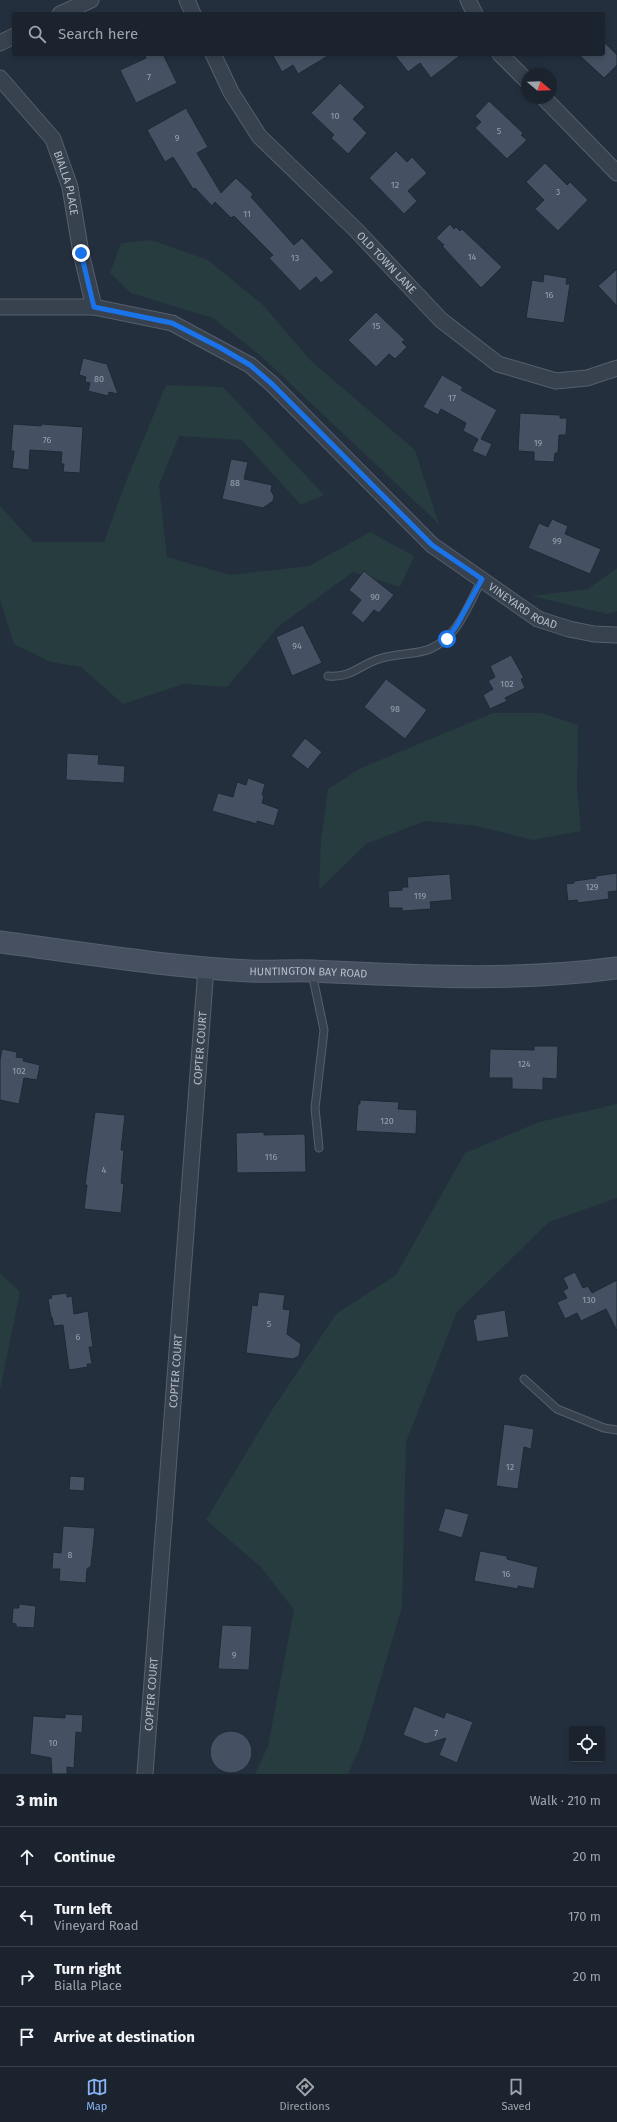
<!DOCTYPE html>
<html lang="en">
<head>
<meta charset="utf-8">
<style>
  body { margin:0; font-family:"Fira Sans",sans-serif; background:#282f3a; color:#f1f3f6 }
  .controls { position:absolute; right:12px; bottom:12px; display:grid; overflow:hidden; border-radius:4px; box-shadow:0 2px 6px #0003 }
  .controls button { width:36px; height:36px; display:grid; place-items:center; padding:0; border:0; border-bottom:1px solid #39404a; background:#1b232e; color:#f1f3f6; font:20px sans-serif }
  .compass { position:absolute; left:521px; top:68px; width:36px; height:36px; border-radius:50%; background:#1b232e; box-shadow:0 2px 6px #0003; rotate:109deg }
  .stop { position:absolute; width:12px; height:12px; margin:-9px; border:3px solid #1a73e8; border-radius:50%; background:#fff }
  .stop.end { background:#1a73e8; border-color:#fff; box-shadow:0 1px 4px #0008 }
  .list { margin:0; padding:0; list-style:none }
  h2 { display:flex; justify-content:space-between; align-items:center; height:52px; margin:0; padding:0 16px; font-size:17px }
  h2 small { font-size:13px; font-weight:400; color:#a0a4aa }
  .list li { display:grid; grid-template-columns:26px 1fr auto; gap:12px; align-items:center; box-sizing:border-box; height:60px; padding:0 16px; border-top:1px solid #39404a }
  .list b { display:block; font-size:15px; white-space:nowrap }
  .list p { margin:0; font-size:13px; white-space:nowrap; color:#a0a4aa }
  .list em { font-size:13px; font-style:normal; color:#a0a4aa }
  .icon { flex:none; width:22px; height:22px; fill:none; stroke:currentColor; stroke-width:2; stroke-linecap:round; stroke-linejoin:round }
  .map { position:relative; flex:none; width:617px; height:1774px; overflow:hidden }
  .search { position:absolute; background:#1b232e; box-shadow:0 2px 6px #0003; left:12px; right:12px; top:12px; height:44px; display:flex; align-items:center; gap:10px; box-sizing:border-box; padding:0 14px; border-radius:4px; color:#a0a4aa; font-size:15px }
  .sheet { height:292px; background:#1b232e }
  nav { display:flex; justify-content:space-around; align-items:center; box-sizing:border-box; height:56px; border-top:1px solid #39404a; background:#1b232e; font-size:11px; color:#a0a4aa }
  nav a { display:grid; justify-items:center; gap:2px }
  nav .on { color:#8ab4f8 }
  .map>svg:first-child { display:block }
  .green { fill:#263c3f }
  .building { fill:#455162; stroke:#1f2835 }
  .lines { fill:none; stroke-linecap:round; stroke-linejoin:round }
  .lane-casing { stroke:#565f6c; stroke-width:9 }
  .street-casing { stroke:#565f6c; stroke-width:17 }
  .secondary-casing { stroke:#565f6c; stroke-width:23 }
  .lane { stroke:#38414e; stroke-width:7 }
  .street { stroke:#38414e; stroke-width:15 }
  .secondary { stroke:#465061; stroke-width:21 }
  .route { stroke:#1a73e8; stroke-width:5 }
  .labels { text-anchor:middle; dominant-baseline:central; stroke-width:3; stroke-linejoin:round; paint-order:stroke }
  .number-label { font-size:9px; fill:#98a1af }
  .street-label { font-size:11px; fill:#b4bcc9; stroke:#1d2633 }
</style>
</head>
<body>
<div class="map">
<svg width="617" height="1774" viewBox="0 0 617 1774">
  <rect width="100%" height="100%" fill="#242f3e"/>
  <g class="green">
    <polygon points="151,240 208,260 263,305 311,361 415,450 439,524 261,356 213,318 131,293 110,273 121,243"/>
    <polygon points="166,385 223,387 324,495 301,505 242,440 179,436 159,485 167,557 230,575 309,566 370,532 414,556 400,587 353,572 279,626 227,687 184,684 123,704 81,667 51,662 14,644 0,600 0,506 33,542 104,542 127,479"/>
    <polygon points="617,568 617,611 607,614 532,596 588,589"/>
    <polygon points="493,713 541,713 578,725 577,789 581,831 533,840 477,826 425,821 366,844 319,890 321,840 328,789 361,768"/>
    <polygon points="617,1104 617,1198 549,1222 457,1312 406,1442 402,1607 361,1745 348,1774 255,1774 268,1746 294,1610 261,1567 206,1520 270,1413 336,1314 396,1275 465,1153 539,1122"/>
    <polygon points="0,1273 20,1292 0,1390"/>
  </g>
  <g class="building">
    <polygon points="603,41 617,55 617,65 604,78 578,54 603,54"/>
    <polygon points="144,54 163,54 177,83 136,103 120,70 146,58"/>
    <polygon points="272,54 331,54 298,74 293,65 282,72"/>
    <polygon points="394,54 462,54 431,78 420,63 408,72"/>
    <polygon points="340,83 365,107 353,119 367,133 348,154 331,138 334,135 311,113"/>
    <polygon points="489,101 523,133 521,135 527,140 507,159 475,128 481,122 475,116"/>
    <polygon points="186,108 208,147 197,153 221,193 236,178 253,194 251,197 294,245 302,238 334,272 321,283 316,277 300,291 269,258 273,255 234,216 231,218 215,202 212,206 195,188 193,189 173,157 165,162 147,130"/>
    <polygon points="396,151 407,162 412,157 427,173 408,191 417,201 404,214 369,178"/>
    <polygon points="545,163 567,185 570,182 588,200 558,231 535,209 544,200 526,182"/>
    <polygon points="450,224 454,229 456,227 460,231 462,229 502,267 481,288 442,246 444,245 436,238"/>
    <polygon points="617,269 617,306 598,286"/>
    <polygon points="544,274 567,278 566,284 570,284 564,323 526,318 532,280 543,282"/>
    <polygon points="376,312 405,340 402,342 407,347 395,359 389,354 376,367 348,340"/>
    <polygon points="83,358 107,364 118,394 109,392 108,396 88,391 90,383 85,382 86,377 79,375"/>
    <polygon points="442,375 463,387 461,390 497,410 481,439 492,444 486,457 472,451 478,439 463,431 466,423 441,409 438,415 423,407"/>
    <polygon points="520,413 560,415 560,418 567,418 566,435 559,435 558,453 555,453 554,462 534,461 534,452 518,451"/>
    <polygon points="13,424 41,426 42,424 83,427 80,473 63,472 64,464 61,464 62,452 30,450 29,470 12,468 14,451 11,451"/>
    <polygon points="231,459 248,462 244,479 272,485 271,491 274,496 273,501 263,508 222,499"/>
    <polygon points="552,519 568,526 565,534 601,549 590,574 528,548 539,523 548,527"/>
    <polygon points="364,571 394,595 379,613 374,610 363,623 351,613 361,600 349,590"/>
    <polygon points="303,625 322,663 292,676 276,637"/>
    <polygon points="511,655 524,678 521,679 525,688 505,698 507,701 490,709 483,695 493,689 488,681 495,677 490,666"/>
    <polygon points="386,679 427,710 405,739 364,707"/>
    <polygon points="305,738 322,752 308,769 291,756"/>
    <polygon points="67,753 99,755 98,764 125,766 124,783 66,780"/>
    <polygon points="248,778 265,784 262,795 264,796 262,803 279,809 274,826 257,821 257,824 212,811 218,793 233,797 237,782 246,785"/>
    <polygon points="617,873 617,891 608,892 609,899 578,903 577,900 568,901 566,884 574,883 574,881 596,878 596,876"/>
    <polygon points="450,874 452,900 430,902 431,909 402,911 402,908 389,908 388,891 402,890 402,887 408,887 407,877"/>
    <polygon points="534,1046 558,1046 557,1079 543,1078 543,1090 512,1089 512,1078 489,1078 490,1049 534,1050"/>
    <polygon points="2,1049 17,1052 16,1057 24,1058 23,1061 40,1065 37,1080 24,1078 19,1104 0,1100 0,1060"/>
    <polygon points="360,1100 399,1102 398,1109 417,1110 416,1134 356,1131 358,1104 360,1104"/>
    <polygon points="95,1112 125,1115 121,1150 124,1150 121,1183 124,1184 121,1213 84,1209 87,1185 85,1185"/>
    <polygon points="264,1132 264,1135 305,1134 306,1172 237,1173 236,1133"/>
    <polygon points="575,1272 583,1288 588,1286 592,1293 617,1280 617,1331 606,1309 581,1321 577,1313 565,1319 557,1302 567,1298 563,1291 568,1288 563,1278"/>
    <polygon points="259,1292 285,1295 283,1309 290,1310 287,1334 301,1344 299,1356 293,1359 246,1353 252,1305 257,1306"/>
    <polygon points="67,1293 67,1297 72,1296 74,1314 88,1311 93,1347 89,1347 92,1364 87,1364 88,1367 69,1370 63,1325 54,1326 52,1317 51,1317 48,1299 52,1298 51,1295"/>
    <polygon points="505,1310 509,1337 477,1342 473,1319 476,1319 476,1315"/>
    <polygon points="504,1424 534,1429 531,1449 524,1447 518,1489 496,1486"/>
    <polygon points="70,1476 85,1477 84,1491 69,1490"/>
    <polygon points="445,1508 469,1514 462,1538 438,1531"/>
    <polygon points="63,1526 95,1528 91,1566 87,1569 86,1583 59,1581 60,1569 52,1569 53,1552 61,1553"/>
    <polygon points="480,1551 507,1556 507,1559 538,1567 534,1589 518,1586 518,1589 474,1581"/>
    <polygon points="19,1604 36,1606 34,1628 16,1627 16,1624 12,1623 13,1608 19,1608"/>
    <polygon points="222,1625 252,1626 249,1670 218,1669"/>
    <polygon points="414,1706 444,1718 446,1712 473,1722 457,1763 439,1755 446,1738 426,1744 403,1735"/>
    <polygon points="65,1714 83,1715 82,1733 76,1732 74,1768 67,1767 67,1774 52,1774 51,1758 30,1754 33,1716 65,1718"/>
    <circle cx="231" cy="1752" r="21"/>
  </g>
  <g class="lines">
    <defs>
      <g id="lane">
        <path d="M328,676C350,678 357,667 376,660C393,653 416,655 430,649C458,637 469,604 482,579"/>
        <polyline points="312,973 324,1030 315,1108 319,1148"/>
        <polyline points="524,1379 557,1409 604,1428 617,1430"/>
      </g>
      <g id="street">
        <polyline points="187,0 193,14"/>
        <polyline points="468,0 475,14"/>
        <polyline points="60,14 91,0"/>
        <polyline points="0,43 14,36"/>
        <path id="s1" d="M213,54L231,92L259,136L356,230L441,320L498,364L556,381L587,378L617,368"/>
        <polyline points="500,54 527,81"/>
        <path id="s2" d="M0,78L53,139L70,187L81,253L94,307"/>
        <polyline points="544,98 617,173"/>
        <path id="s3" d="M0,307H94L172,323L250,365L272,384L432,545L538,619L569,629L594,634L617,635"/>
        <path id="s4" d="M145,1774L206,968"/>
      </g>
      <g id="secondary">
        <path id="s5" d="M0,942C83,953 167,967 250,971C271,972 292,970 313,971C417,976 513,982 617,968"/>
      </g>
    </defs>
    <use href="#lane" class="lane-casing"/>
    <use href="#street" class="street-casing"/>
    <use href="#secondary" class="secondary-casing"/>
    <use href="#lane" class="lane"/>
    <use href="#street" class="street"/>
    <use href="#secondary" class="secondary"/>
  </g>
  <g class="lines">
    <polyline class="route" points="81,253 94,307 172,323 219,347 250,365 272,384 432,545 482,579 457,625 447,639"/>
  </g>
  <g class="labels">
    <g class="number-label">
      <text x="149" y="77">7</text>
      <text x="335" y="116">10</text>
      <text x="499" y="131">5</text>
      <text x="177" y="138">9</text>
      <text x="395" y="185">12</text>
      <text x="558" y="192">3</text>
      <text x="247" y="214">11</text>
      <text x="472" y="257">14</text>
      <text x="295" y="258">13</text>
      <text x="549" y="295">16</text>
      <text x="376" y="326">15</text>
      <text x="99" y="379">80</text>
      <text x="452" y="398">17</text>
      <text x="47" y="440">76</text>
      <text x="538" y="443">19</text>
      <text x="235" y="483">88</text>
      <text x="557" y="541">99</text>
      <text x="375" y="597">90</text>
      <text x="297" y="646">94</text>
      <text x="507" y="684">102</text>
      <text x="395" y="709">98</text>
      <text x="592" y="887">129</text>
      <text x="420" y="896">119</text>
      <text x="524" y="1064">124</text>
      <text x="19" y="1071">102</text>
      <text x="387" y="1121">120</text>
      <text x="271" y="1157">116</text>
      <text x="104" y="1170">4</text>
      <text x="589" y="1300">130</text>
      <text x="269" y="1324">5</text>
      <text x="78" y="1337">6</text>
      <text x="510" y="1467">12</text>
      <text x="70" y="1555">8</text>
      <text x="506" y="1574">16</text>
      <text x="234" y="1655">9</text>
      <text x="436" y="1733">7</text>
      <text x="53" y="1743">10</text>
    </g>
    <g class="street-label">
      <text stroke="none"><textPath href="#s2" startOffset="127">BIALLA PLACE</textPath></text>
      <text stroke="none"><textPath href="#s1" startOffset="274">OLD TOWN LANE</textPath></text>
      <text stroke="none"><textPath href="#s3" startOffset="628">VINEYARD ROAD</textPath></text>
      <text stroke="none"><textPath href="#s5" startOffset="310">HUNTINGTON BAY ROAD</textPath></text>
      <text stroke="none"><textPath href="#s4" startOffset="728">COPTER COURT</textPath></text>
      <text stroke="none"><textPath href="#s4" startOffset="404">COPTER COURT</textPath></text>
      <text stroke="none"><textPath href="#s4" startOffset="80">COPTER COURT</textPath></text>
    </g>
  </g>
</svg>
<div class="controls">
<button><svg class="icon" aria-label="locate" viewBox="0 0 24 24"><circle cx="12" cy="12" r="6"/><path d="M12 2v4M12 18v4M2 12h4M18 12h4"/></svg></button>
</div>
<svg class="compass" viewBox="-18 -18 36 36"><path d="M0-13l5 13h-10z" fill="#e53935"/><path d="M0 13l5-13h-10z" fill="#a0a4aa"/></svg>
<div class="stop" style="left:447px;top:639px"></div>
<div class="stop end" style="left:81px;top:253px"></div>
<div class="search"><svg class="icon" aria-label="search" viewBox="0 0 24 24"><circle cx="10" cy="10" r="6"/><path d="M15 15l6 6"/></svg>Search here</div>
</div>
<section class="sheet">
<h2>3 min<small>Walk · 210 m</small></h2>
<ul class="list">
<li><svg class="icon" aria-label="ahead" viewBox="0 0 24 24"><path d="M12 20V5M6 11l6-6 6 6"/></svg><div><b>Continue</b></div><em>20 m</em></li>
<li><svg class="icon" aria-label="left" viewBox="0 0 24 24"><path d="M17 20v-9H6M10 6l-5 5 5 5"/></svg><div><b>Turn left</b><p>Vineyard Road</p></div><em>170 m</em></li>
<li><svg class="icon" aria-label="right" viewBox="0 0 24 24"><path d="M7 20v-9h11M14 6l5 5-5 5"/></svg><div><b>Turn right</b><p>Bialla Place</p></div><em>20 m</em></li>
<li><svg class="icon" aria-label="arrive" viewBox="0 0 24 24"><path d="M6 21V4h12l-3 4 3 4H6"/></svg><div><b>Arrive at destination</b></div></li>
</ul>
</section>
<nav>
<a class="on"><svg class="icon" aria-label="map" viewBox="0 0 24 24"><path d="M3 6l6-2 6 2 6-2v14l-6 2-6-2-6 2zM9 4v14M15 6v14"/></svg>Map</a>
<a><svg class="icon" aria-label="directions" viewBox="0 0 24 24"><path d="M12 3l9 9-9 9-9-9zM9 14v-3h6M13 9l2 2-2 2"/></svg>Directions</a>
<a><svg class="icon" aria-label="saved" viewBox="0 0 24 24"><path d="M7 4h10v16l-5-4-5 4z"/></svg>Saved</a>
</nav>
</body>
</html>
